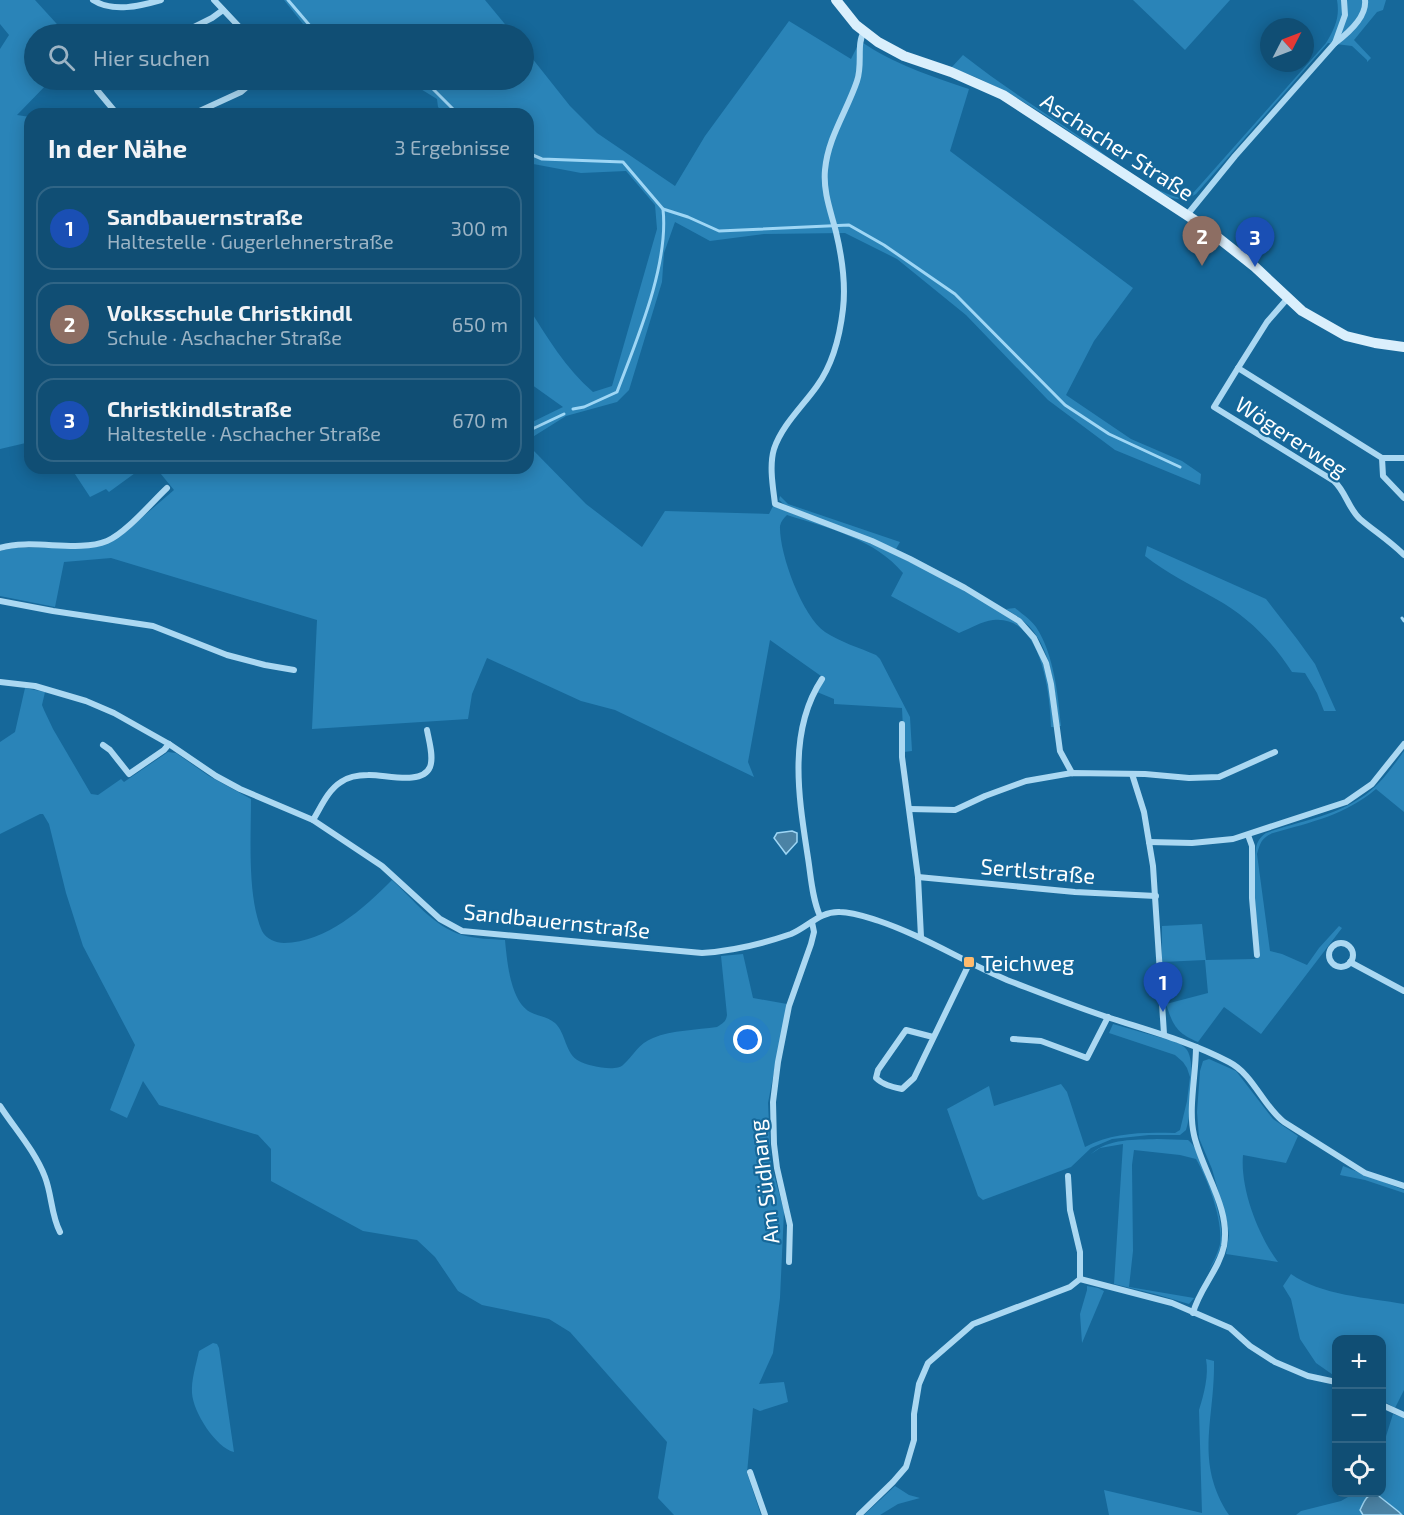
<!DOCTYPE html>
<html lang="de">
<head>
<meta charset="utf-8">
<style>
  body { margin:0; font-family:"Exo 2",sans-serif; background:#1e587c; color:#f1f3f6 }
  .controls { position:absolute; right:18px; bottom:18px; display:grid; overflow:hidden; border-radius:12px; box-shadow:0 3px 15px #0003 }
  .controls button { width:54px; height:54px; display:grid; place-items:center; padding:0; border:0; border-bottom:2px solid #306586; background:#104e74; color:#f1f3f6; font:30px sans-serif }
  .compass { position:absolute; left:1260px; top:18px; width:54px; height:54px; border-radius:50%; background:#104e74; box-shadow:0 3px 15px #0003; rotate:48deg }
  .you { position:absolute; left:748px; top:1040px; width:21px; height:21px; margin:-15px; border:4px solid #fff; border-radius:50%; background:#1a73e8; box-shadow:0 0 0 9px #1a73e833 }
  .badge { display:grid; place-items:center; width:39px; height:39px; border-radius:50%; background:#ffba6c; color:#fff; font-size:20px; font-weight:700 }
  .pin { position:absolute; translate:-50% -50px; filter:drop-shadow(0 2px 3px #0008) }
  .pin::after { content:''; position:absolute; top:32px; width:21px; height:18px; background:inherit; clip-path:polygon(0 0,100% 0,50% 100%) }
  .list { margin:0; padding:0; list-style:none }
  h2 { display:flex; justify-content:space-between; align-items:center; height:78px; margin:0; padding:0 24px; font-size:26px }
  h2 small { font-size:20px; font-weight:400; color:#9cb4c5 }
  .list li { display:grid; grid-template-columns:39px 1fr auto; gap:18px; align-items:center; box-sizing:border-box; height:84px; margin:0 12px 12px; padding:0 12px; border:2px solid #306586; border-radius:18px }
  .list b { display:block; font-size:22px; white-space:nowrap }
  .list p { margin:0; font-size:20px; white-space:nowrap; color:#9cb4c5 }
  .list em { font-size:20px; font-style:normal; color:#9cb4c5 }
  .icon { flex:none; width:33px; height:33px; fill:none; stroke:currentColor; stroke-width:2; stroke-linecap:round; stroke-linejoin:round }
  .map { position:relative; flex:none; width:1404px; height:1515px; overflow:hidden }
  .search { position:absolute; background:#104e74; box-shadow:0 3px 15px #0003; left:24px; top:24px; width:510px; height:66px; display:flex; align-items:center; gap:15px; box-sizing:border-box; padding:0 21px; border-radius:33px; color:#9cb4c5; font-size:22px }
  .panel { position:absolute; background:#104e74; box-shadow:0 3px 15px #0003; left:24px; top:108px; width:510px; height:366px; border-radius:18px }
  .map>svg:first-child { display:block }
  .green { fill:#2a84b8 }
  .water { fill:#4b83a5; stroke:#9ed6f5; stroke-width:1.5 }
  .lines { fill:none; stroke-linecap:round; stroke-linejoin:round }
  .stream { stroke:#9ed6f5; stroke-width:3 }
  .street { stroke:#abd8f2; stroke-width:6 }
  .secondary { stroke:#daeffc; stroke-width:10 }
  .poi-dot { fill:#ffba6c; stroke:#16689a; stroke-width:2 }
  .labels { text-anchor:middle; dominant-baseline:central; stroke-width:4.5; stroke-linejoin:round; paint-order:stroke }
  .street-label { font-size:22px; fill:#fff; stroke:#16689a }
  .poi-label { font-size:22px; fill:#fff; stroke:#16689a; text-anchor:start }
</style>
</head>
<body>
<div class="map">
<svg width="1404" height="1515" viewBox="0 0 1404 1515">
  <rect width="100%" height="100%" fill="#16689a"/>
  <g class="green">
    <polygon points="0,0 35,0 66,34 34,34 34,80 51,80 17,115 30,117 30,442 0,449 0,49 9,35 0,24"/>
    <polygon points="284,0 485,0 513,34 311,34"/>
    <polygon points="1133,0 1230,0 1185,50"/>
    <path d="M1337,0H1386L1383,10L1377,12L1354,40L1371,58L1367,62V60L1352,46L1328,43L1196,194C1180,204 1170,198 1155,190C1088,148 1027,93 951,68L963,55C1001,85 1042,111 1083,139C1114,160 1144,188 1180,198L1194,192L1326,43C1335,28 1340,17 1337,0Z"/>
    <path d="M789,21L851,59L860,41C896,65 928,75 969,89L950,151L1133,288L1094,341L1066,395L1131,439L1182,461L1201,474L1200,485L1115,450L1048,400L966,315L897,259L845,233L764,234L710,241L675,222L664,253L662,282L629,390L617,402L566,416L531,438L533,450L586,504L642,547L665,511L769,514L773,506L879,547L930,572L1006,614L1026,631L1039,652L1048,679L1054,727H1051C1050,695 1042,614 993,620C982,621 969,629 959,633L891,596L903,573C875,539 828,528 787,515C784,518 781,521 780,526C779,553 802,616 825,632C840,642 860,648 876,655L880,659L910,717L912,751L904,752L902,708L834,704V699L817,692L824,679L821,676L770,640L748,762L754,777L615,710L581,701L487,658L472,694L468,719L312,729L317,620L111,558L64,562L55,607L0,596V551L13,548L92,547L125,532L174,490L156,468H528V424L563,407L528,382V307C547,337 566,369 593,392L612,386L657,229L655,205L626,171L581,173L528,163V114H445L438,107L437,99L406,80H524V48L570,106L597,133L675,186L705,136Z"/>
    <polygon points="71,468 142,468 109,492 106,489 90,497"/>
    <polygon points="780,496 788,504 900,542 896,549 786,506 779,500"/>
    <path d="M1147,546L1266,599L1297,639L1315,664L1336,711H1324L1317,693L1305,673L1292,672C1273,642 1247,616 1216,599C1191,585 1167,573 1145,556Z"/>
    <path d="M1015,608C1022,614 1030,619 1036,627C1054,654 1058,695 1061,726H1059C1055,693 1053,652 1029,626C1022,619 1014,614 1006,609Z"/>
    <path d="M25,688L45,692L42,705L44,710L53,729L91,794L98,795L121,779L124,782L168,752L176,753L209,776L251,799C251,837 247,897 262,931C266,939 276,943 284,943C327,942 363,909 392,880C413,899 434,927 462,935C476,939 491,939 505,940C507,960 510,1001 530,1012C538,1016 548,1017 555,1023C566,1033 565,1054 579,1061C587,1066 616,1072 623,1065C634,1055 638,1044 653,1038C672,1030 697,1030 717,1027C723,1023 726,1022 727,1015L721,956L743,954L753,998L787,1004L768,1103L771,1164L784,1211L780,1298L773,1353L759,1384L784,1382L788,1402L760,1411L753,1408L747,1473L761,1515H674L658,1498L667,1442L570,1332L549,1319L482,1305L458,1291L435,1257L417,1240L363,1231L271,1181V1149L258,1135L159,1105L143,1081L127,1118L110,1110L135,1045L83,946L66,893L49,824L43,814H40L0,834V742L15,732Z"/>
    <path d="M1404,751V812L1376,789C1345,815 1312,822 1273,833C1262,837 1260,843 1257,854L1270,951L1282,954L1307,965L1319,948L1339,926L1342,928L1261,1034L1224,1007L1198,1042C1176,1033 1173,1025 1166,1004L1208,993L1205,960L1162,962V926L1202,924L1206,960L1254,959L1260,957C1257,926 1251,878 1256,848C1257,842 1260,837 1266,833C1296,822 1331,817 1359,799C1378,788 1391,769 1404,751Z"/>
    <path d="M1113,1024L1162,1038L1163,1036C1171,1040 1182,1043 1187,1050C1196,1063 1191,1116 1186,1130L1180,1135H1149L1112,1139L1091,1148L1071,1167L983,1200L978,1196L947,1109L989,1086L994,1106L1061,1084L1067,1092L1085,1147C1113,1132 1145,1132 1175,1133L1180,1130L1187,1101L1190,1077L1187,1068L1183,1062L1175,1055L1109,1033Z"/>
    <path d="M1209,1059L1236,1071L1273,1119L1298,1136L1286,1163L1243,1155C1240,1188 1258,1235 1278,1262L1226,1254L1229,1235L1227,1222L1212,1169L1199,1138L1197,1112L1200,1071L1203,1061Z"/>
    <path d="M1157,1139L1188,1140C1204,1152 1223,1219 1222,1240C1221,1251 1215,1261 1209,1270C1213,1262 1218,1253 1220,1244C1223,1220 1208,1180 1196,1159L1180,1155L1134,1150L1132,1165L1133,1251L1129,1287L1194,1298L1189,1304L1155,1294L1114,1284L1123,1144L1100,1148L1091,1154C1109,1138 1135,1140 1157,1139Z"/>
    <polygon points="1343,1166 1404,1190 1404,1193 1365,1180 1340,1175"/>
    <path d="M1291,1274C1320,1295 1369,1298 1404,1304V1390L1395,1408L1382,1400V1340H1336V1377L1316,1363L1300,1339L1291,1299L1283,1286Z"/>
    <polygon points="1087,1286 1098,1288 1104,1291 1082,1343 1080,1314 1087,1290"/>
    <path d="M213,1343L217,1344L219,1348L234,1452C216,1448 193,1412 192,1393C191,1380 196,1365 199,1351Z"/>
    <path d="M1206,1359L1214,1361C1215,1420 1194,1461 1229,1515H1109L1104,1490L1202,1513L1199,1410C1204,1394 1209,1375 1206,1359Z"/>
    <polygon points="1393,1414 1404,1418 1404,1515 1375,1493 1382,1492 1382,1449"/>
    <polygon points="895,1486 909,1495 920,1498 898,1504 880,1515 864,1515"/>
    <polygon points="1355,1493 1374,1493 1368,1495 1360,1510 1363,1515 1296,1515 1301,1511 1341,1501"/>
  </g>
  <g class="water">
    <polygon points="792,831 797,833 797,842 786,854 774,838 777,833"/>
    <path d="M1375,1493L1399,1512L1402,1515H1363L1360,1510C1364,1502 1366,1495 1375,1493Z"/>
  </g>
  <g class="lines">
    <g class="stream">
      <polyline points="288,0 317,34"/>
      <polyline points="424,80 458,114"/>
      <polyline points="528,153 542,159 623,162 663,209 688,217 719,231 849,225 884,245 955,294 1065,405 1109,434 1180,467"/>
      <path d="M573,409L584,407L617,392C637,339 669,265 663,209"/>
      <polyline points="528,431 564,414"/>
      <polyline points="1402,618 1404,621"/>
    </g>
    <g class="street">
      <path d="M93,0C113,13 140,6 161,0"/>
      <polyline points="214,0 246,34"/>
      <path d="M864,32C856,44 863,64 857,81C847,111 828,137 825,170C823,192 831,212 836,232C842,257 846,283 843,309C840,335 833,364 817,386C803,406 782,425 774,449C769,466 773,487 775,504L872,541L910,559L965,588L1019,621L1034,638L1046,663L1051,684L1060,751L1072,773"/>
      <polyline points="180,34 212,18 223,10"/>
      <path d="M1335,43C1347,34 1367,17 1365,0"/>
      <polyline points="96,80 97,90 117,114"/>
      <polyline points="193,114 241,92 255,80"/>
      <polyline points="1187,215 1235,156 1335,43 1345,15 1344,0"/>
      <polyline points="1287,299 1267,322 1238,368 1382,458"/>
      <path d="M1238,368L1214,407L1334,481C1346,492 1348,508 1360,519C1374,531 1390,541 1404,555"/>
      <polyline points="1404,458 1382,458 1383,476 1404,498"/>
      <path d="M0,548C32,538 77,553 107,541C126,533 152,502 167,488"/>
      <polyline points="0,601 53,611 153,626 227,655 265,665 294,670"/>
      <path d="M0,682L35,686L86,701L114,713L169,744L216,776L240,789L313,820L382,866L440,919L462,931L702,953C732,951 762,944 791,934C808,927 820,911 840,912C853,912 866,917 879,921C924,936 964,962 1007,980C1041,993 1076,1007 1110,1018C1150,1031 1191,1042 1229,1062C1254,1075 1262,1105 1284,1122L1365,1173L1404,1186"/>
      <polyline points="902,724 902,757 918,877 921,937"/>
      <polyline points="103,745 110,750 129,774 164,750 169,744"/>
      <polyline points="1132,774 1144,812 1153,866 1164,1034"/>
      <polyline points="910,809 955,810 985,796 1026,781 1072,773 1145,774 1189,778 1219,777 1275,752"/>
      <path d="M313,820C321,807 328,790 341,782C348,777 359,775 368,775C384,774 422,786 430,767C434,757 429,741 427,730"/>
      <polyline points="1248,835 1252,846 1252,898 1257,955"/>
      <polyline points="1149,842 1192,843 1233,839 1346,802 1372,784 1404,744"/>
      <polyline points="918,877 1075,892 1156,896"/>
      <path d="M820,916C812,898 811,877 808,858C799,799 787,732 822,679"/>
      <circle cx="1341" cy="955" r="12"/>
      <polyline points="1350,962 1404,991"/>
      <path d="M933,1037L906,1030L878,1070L876,1078C883,1085 893,1087 902,1089L914,1078L970,962"/>
      <polyline points="1013,1039 1041,1041 1087,1058 1108,1017"/>
      <path d="M0,1106C15,1129 35,1151 45,1177C52,1195 51,1215 60,1232"/>
      <polyline points="1068,1176 1070,1210 1080,1252 1080,1279"/>
      <polyline points="789,1262 790,1225 777,1168 774,1144 773,1102 778,1062 789,1006 811,944 814,932 812,922"/>
      <polyline points="1080,1279 1172,1303 1230,1328 1250,1346 1275,1362 1308,1376 1336,1382"/>
      <path d="M1193,1313C1199,1289 1219,1270 1224,1246C1231,1208 1202,1171 1194,1135C1188,1109 1196,1075 1196,1047"/>
      <polyline points="1382,1405 1404,1415"/>
      <polyline points="750,1472 765,1515"/>
      <polyline points="859,1515 893,1482 906,1467 914,1440 914,1414 919,1384 928,1363 973,1324 1070,1287 1080,1279"/>
    </g>
    <polyline class="secondary" points="836,0 856,25 878,42 904,56 951,72 1003,95 1202,225 1255,267 1302,311 1346,336 1375,343 1404,347"/>
  </g>
  <rect class="poi-dot" x="963" y="956" width="12" height="12" rx="3"/>
  <g class="labels">
    <g class="street-label">
      <text transform="translate(1118 146) rotate(33)">Aschacher Straße</text>
      <text transform="translate(1292 436) rotate(33)">Wögererweg</text>
      <text transform="translate(1038 870) rotate(5)">Sertlstraße</text>
      <text transform="translate(557 920) rotate(6)">Sandbauernstraße</text>
      <text transform="translate(763 1182) rotate(-97)">Am Südhang</text>
    </g>
    <g class="poi-label">
      <text x="981" y="962">Teichweg</text>
    </g>
  </g>
</svg>
<div class="controls">
<button>+</button>
<button>−</button>
<button><svg class="icon" aria-label="locate" viewBox="0 0 24 24"><circle cx="12" cy="12" r="6"/><path d="M12 2v4M12 18v4M2 12h4M18 12h4"/></svg></button>
</div>
<svg class="compass" viewBox="-18 -18 36 36"><path d="M0-13l5 13h-10z" fill="#e53935"/><path d="M0 13l5-13h-10z" fill="#9cb4c5"/></svg>
<div class="you"></div>
<div class="pin badge" style="left:1163px;top:1012px;background:#1a4fb4">1</div>
<div class="pin badge" style="left:1202px;top:266px;background:#8d6e63">2</div>
<div class="pin badge" style="left:1255px;top:267px;background:#1a4fb4">3</div>
<div class="search"><svg class="icon" aria-label="search" viewBox="0 0 24 24"><circle cx="10" cy="10" r="6"/><path d="M15 15l6 6"/></svg>Hier suchen</div>
<section class="panel">
<h2>In der Nähe<small>3 Ergebnisse</small></h2>
<ul class="list">
<li><span class="badge" style="background:#1a4fb4">1</span><div><b>Sandbauernstraße</b><p>Haltestelle · Gugerlehnerstraße</p></div><em>300 m</em></li>
<li><span class="badge" style="background:#8d6e63">2</span><div><b>Volksschule Christkindl</b><p>Schule · Aschacher Straße</p></div><em>650 m</em></li>
<li><span class="badge" style="background:#1a4fb4">3</span><div><b>Christkindlstraße</b><p>Haltestelle · Aschacher Straße</p></div><em>670 m</em></li>
</ul>
</section>
</div>
</body>
</html>
